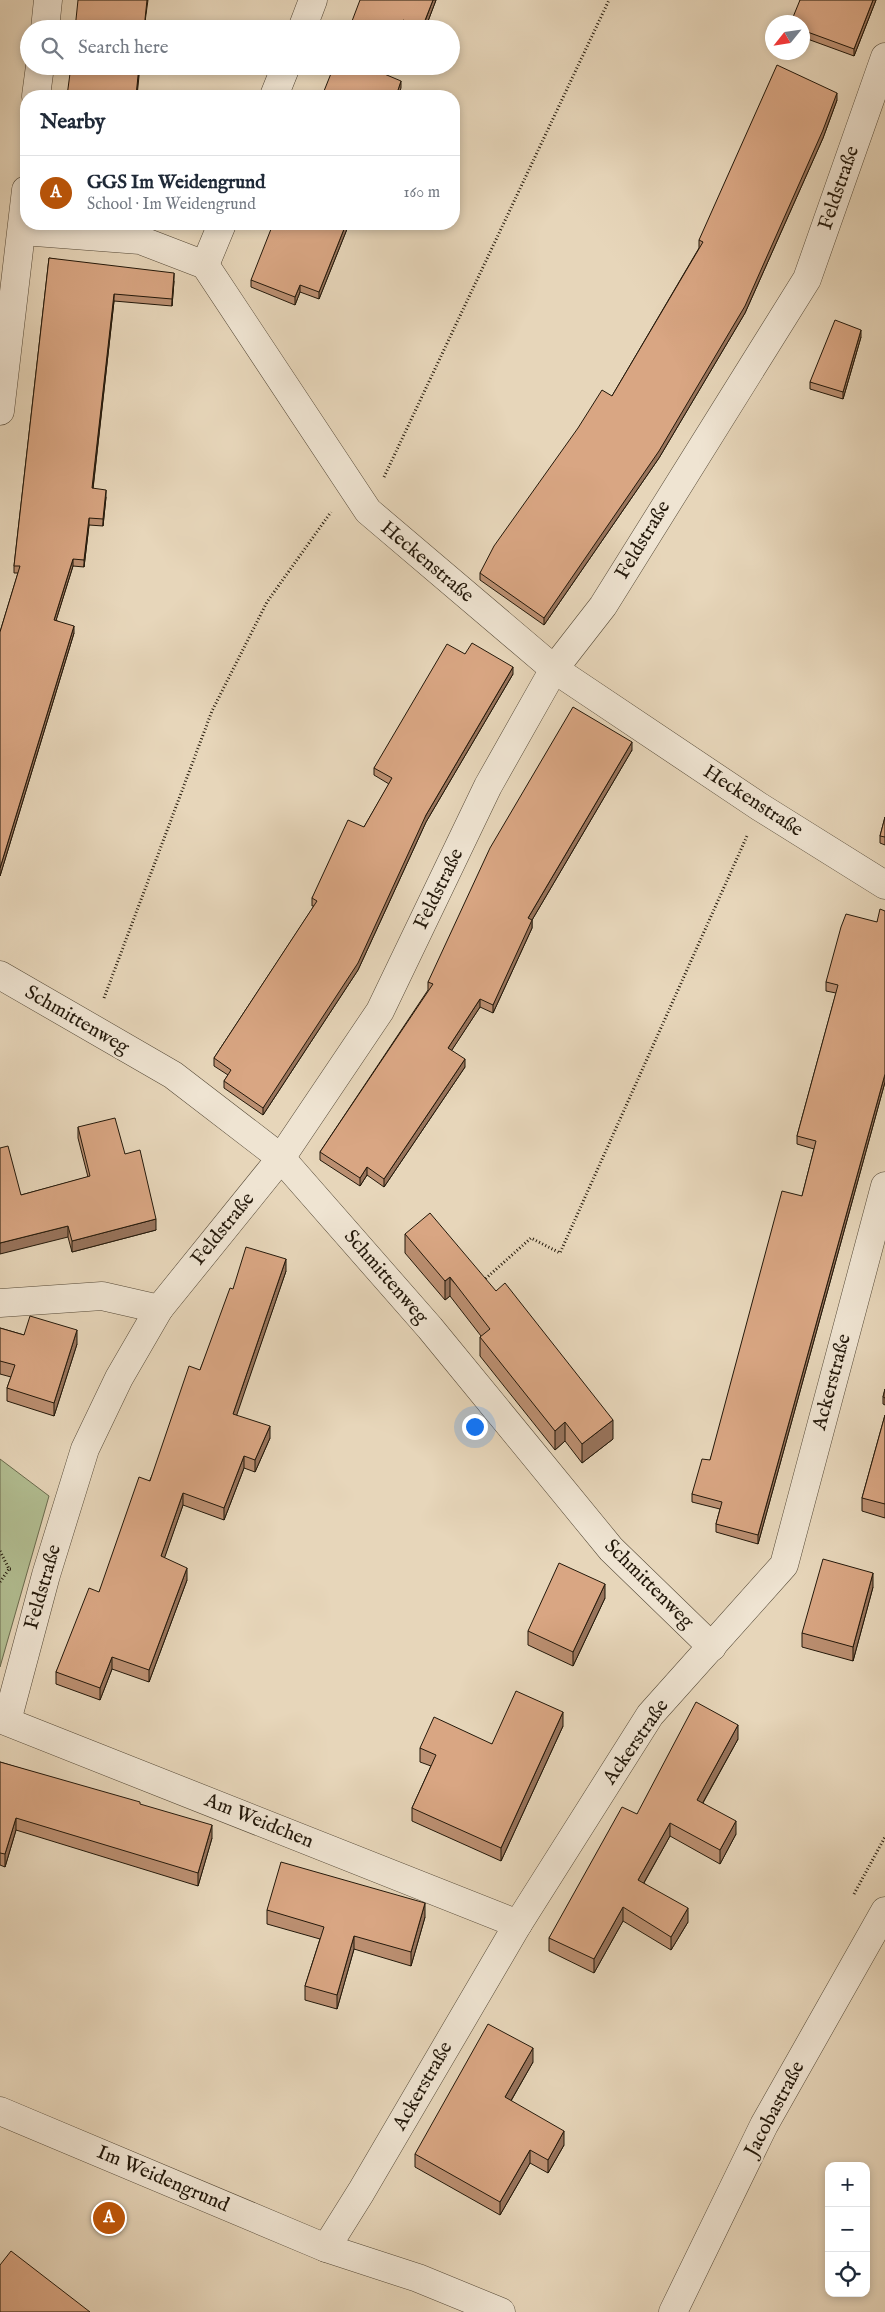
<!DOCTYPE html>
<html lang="en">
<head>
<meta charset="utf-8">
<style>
  body { margin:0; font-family:"IM FELL English",serif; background:#f6f6f7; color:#1f2937 }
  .controls { position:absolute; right:15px; bottom:15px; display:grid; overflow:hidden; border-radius:10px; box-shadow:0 2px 8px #0003 }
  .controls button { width:45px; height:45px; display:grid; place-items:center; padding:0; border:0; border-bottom:1px solid #e0e1e3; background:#fff; color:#1f2937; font:25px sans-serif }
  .compass { position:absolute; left:765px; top:15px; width:45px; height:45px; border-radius:50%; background:#fff; box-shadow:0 2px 8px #0003; rotate:240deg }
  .you { position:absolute; left:474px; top:1426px; width:18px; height:18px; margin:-12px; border:4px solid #fff; border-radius:50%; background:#1a73e8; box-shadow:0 0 0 8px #1a73e833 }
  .badge { display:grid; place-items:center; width:32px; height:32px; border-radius:50%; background:#b45309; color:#fff; font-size:16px; font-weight:700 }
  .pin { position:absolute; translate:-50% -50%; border:2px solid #fff; box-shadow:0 1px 5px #0006 }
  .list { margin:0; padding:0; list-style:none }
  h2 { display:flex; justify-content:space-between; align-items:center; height:65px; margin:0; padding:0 20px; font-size:21px }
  h2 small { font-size:16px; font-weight:400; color:#747a83 }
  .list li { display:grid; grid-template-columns:32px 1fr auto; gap:15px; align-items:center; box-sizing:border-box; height:75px; padding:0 20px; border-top:1px solid #e0e1e3 }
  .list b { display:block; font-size:19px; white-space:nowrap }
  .list p { margin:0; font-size:16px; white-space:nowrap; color:#747a83 }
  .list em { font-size:16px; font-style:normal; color:#747a83 }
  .icon { flex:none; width:28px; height:28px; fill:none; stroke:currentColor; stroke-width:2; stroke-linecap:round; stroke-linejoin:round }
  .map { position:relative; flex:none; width:885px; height:2312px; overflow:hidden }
  .search { position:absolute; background:#fff; box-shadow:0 2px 8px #0003; left:20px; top:20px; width:440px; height:55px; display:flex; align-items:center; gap:12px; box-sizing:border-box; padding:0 18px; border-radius:28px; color:#747a83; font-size:19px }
  .panel { position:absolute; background:#fff; box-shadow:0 2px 8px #0003; left:20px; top:90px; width:440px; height:140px; border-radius:20px }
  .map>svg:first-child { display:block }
  .green { fill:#b2be92; stroke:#6a6b4e }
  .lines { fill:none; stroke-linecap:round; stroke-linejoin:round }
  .minor-casing { stroke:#544836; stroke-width:29 }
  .path { stroke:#23180a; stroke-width:3; stroke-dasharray:1 2.5; stroke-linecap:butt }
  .minor { stroke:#efe4d2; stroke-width:28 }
  .wall { fill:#bb8f71; stroke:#23180a }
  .shaded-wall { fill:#98745c; stroke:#23180a }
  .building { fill:#d9a683; stroke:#23180a }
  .labels { text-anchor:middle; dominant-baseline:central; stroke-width:4.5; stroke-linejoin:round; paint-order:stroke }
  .street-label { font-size:20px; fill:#23180a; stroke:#efe4d2 }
</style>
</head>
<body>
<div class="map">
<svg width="885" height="2312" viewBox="0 0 885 2312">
  <rect width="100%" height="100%" fill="#e7d6ba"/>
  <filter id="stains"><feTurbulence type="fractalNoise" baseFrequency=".004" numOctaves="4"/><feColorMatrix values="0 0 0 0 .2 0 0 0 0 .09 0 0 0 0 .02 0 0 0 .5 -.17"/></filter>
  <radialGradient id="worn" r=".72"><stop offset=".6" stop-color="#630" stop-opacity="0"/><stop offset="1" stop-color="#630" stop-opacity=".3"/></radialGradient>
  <polygon class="green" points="0,1459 49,1496 0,1667"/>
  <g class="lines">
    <defs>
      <g id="minor">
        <polyline points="45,29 48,0"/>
        <polyline points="302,29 313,0"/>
        <polyline points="36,96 40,66"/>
        <polyline points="274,96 286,66"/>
        <polyline points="22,231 140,240 205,265 368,511 554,669 760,807 885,885"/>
        <polyline points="205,265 222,224"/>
        <polyline points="0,411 26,190"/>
        <polyline points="0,975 173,1075 281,1158 430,1328 611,1549 712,1647"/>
        <polyline points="0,1303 102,1296 159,1309"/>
        <polyline points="0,1719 518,1924"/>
        <polyline points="7,1721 46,1575 85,1449 119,1378 159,1309 281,1158 380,1011 488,786 554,669 603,606 807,279 885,57"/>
        <polyline points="0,2111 326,2248 418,2278 501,2312"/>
        <polyline points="326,2248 361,2192 518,1924 650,1715 784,1565 885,1186"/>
        <polyline points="673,2312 764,2125 885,1911"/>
      </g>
    </defs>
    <use href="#minor" class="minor-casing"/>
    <g class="path">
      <polyline points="384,477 609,0"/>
      <polyline points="104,998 212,711 267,602 331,512"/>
      <polyline points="483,1281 531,1238 560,1253 747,836"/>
      <polyline points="0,1551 9,1569 13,1569"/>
      <polyline points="0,1582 9,1569"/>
      <polyline points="854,1894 885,1837"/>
    </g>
    <use href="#minor" class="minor"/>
  </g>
  <g class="wall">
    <polygon points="436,0 425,29 406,29 403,28 403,29 349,29"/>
    <polygon points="800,0 876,0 854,56 802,37 802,22"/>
    <polygon points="837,100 823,138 745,313 659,458 544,625 480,580 480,573 612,396 699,248 699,240"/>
    <polygon points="349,224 319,299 300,292 295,305 251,287 251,280"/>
    <polygon points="49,258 174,281 172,306 114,301 93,489 106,497 103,526 89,525 84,567 73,566 56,620 74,633 0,876 0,632 18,573 14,573 14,566"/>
    <polygon points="861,337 843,399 810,389 810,382"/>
    <polygon points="465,654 513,674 426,822 358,970 263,1115 224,1088 224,1081 228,1075 214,1066 214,1058 314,906 312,906 312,898 364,827 389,784 374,775 374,768"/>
    <polygon points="632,750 532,920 532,928 493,1013 480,1007 451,1051 465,1067 384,1187 367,1175 360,1186 320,1160 320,1152 428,990 428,982"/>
    <polygon points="885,817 885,845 880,843 880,836"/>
    <polygon points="885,911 885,1082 758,1544 716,1532 716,1524 720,1509 692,1502 692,1494 710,1460 802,1196 814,1149 797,1144 797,1136 836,993 826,991 826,982 877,922"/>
    <polygon points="78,1127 125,1154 156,1230 72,1252 68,1237 21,1195 88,1177 78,1138"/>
    <polygon points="405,1234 613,1439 582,1463 565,1441 555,1450 480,1356 480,1337 481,1336 450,1296 445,1300 405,1253"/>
    <polygon points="286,1271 236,1415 270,1438 255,1472 244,1468 224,1520 183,1505 164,1558 187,1580 149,1682 112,1669 100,1700 56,1684 56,1672 99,1592 200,1370 233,1289"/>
    <polygon points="0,1328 24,1335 77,1344 54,1416 7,1401 7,1388 11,1377 0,1374"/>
    <polygon points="885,1389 885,1405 883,1404 883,1397"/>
    <polygon points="885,1415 885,1518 862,1511 862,1498"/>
    <polygon points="873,1587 853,1661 802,1647 802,1633"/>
    <polygon points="605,1598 573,1666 528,1645 528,1631"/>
    <polygon points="563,1726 501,1861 412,1821 412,1808 431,1766 420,1762 420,1748 492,1744"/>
    <polygon points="738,1739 703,1803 736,1834 720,1864 670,1836 644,1883 688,1922 671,1950 623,1921 594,1973 549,1951 549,1938 637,1814"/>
    <polygon points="0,1762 140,1805 212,1838 198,1886 16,1830 5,1867 0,1865"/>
    <polygon points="267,1910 425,1917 411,1966 354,1949 337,2009 305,2000 305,1986 320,1939 267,1924"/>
    <polygon points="533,2062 511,2101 564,2145 548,2173 530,2163 500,2215 415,2167 415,2154"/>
  </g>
  <g class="shaded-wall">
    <polygon points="147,0 148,0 144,29"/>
    <polygon points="433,0 436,0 425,29 422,29"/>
    <polygon points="873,0 876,0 854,56 854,49"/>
    <polygon points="403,20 403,29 400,29"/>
    <polygon points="139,66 140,66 137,96 136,96"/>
    <polygon points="385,66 388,66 382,80 382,73"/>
    <polygon points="401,81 401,88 398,96 396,96"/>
    <polygon points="837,93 837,100 823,138 745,313 659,458 544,625 544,618"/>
    <polygon points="346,224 349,224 319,299 319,292"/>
    <polygon points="174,273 174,281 172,306 172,299"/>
    <polygon points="300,285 300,292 295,305 295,297"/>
    <polygon points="114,294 114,301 92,496 92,488"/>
    <polygon points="861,330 861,337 843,399 843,392"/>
    <polygon points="106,490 106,497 103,526 103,519"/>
    <polygon points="89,518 89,525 84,567 84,560"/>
    <polygon points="73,559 73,566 54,627 54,620"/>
    <polygon points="74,626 74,633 0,876 0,868"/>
    <polygon points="513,667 513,674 426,822 358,970 263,1115 263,1108 426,815"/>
    <polygon points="632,742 632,750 532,920 532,928 493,1013 493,1005 528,918"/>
    <polygon points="480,999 480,1007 448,1056 448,1048"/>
    <polygon points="465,1059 465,1067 384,1187 384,1179"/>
    <polygon points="885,1074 885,1082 758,1544 758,1535"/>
    <polygon points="367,1167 367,1175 360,1186 360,1178"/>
    <polygon points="156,1219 156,1230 72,1252 72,1241"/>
    <polygon points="68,1226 68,1237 0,1254 0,1243"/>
    <polygon points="286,1259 286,1271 233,1426 233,1414"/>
    <polygon points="450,1277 450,1296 445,1300 445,1281"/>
    <polygon points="77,1330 77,1344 54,1416 54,1403"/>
    <polygon points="613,1420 613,1439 582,1463 582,1444"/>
    <polygon points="565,1422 565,1441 555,1450 555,1431"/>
    <polygon points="270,1426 270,1438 255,1472 255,1460"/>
    <polygon points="244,1456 244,1468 224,1520 224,1508"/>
    <polygon points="183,1493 183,1505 161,1568 161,1556"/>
    <polygon points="187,1568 187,1580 149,1682 149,1670"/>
    <polygon points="873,1573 873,1587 853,1661 853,1647"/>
    <polygon points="605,1584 605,1598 573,1666 573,1652"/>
    <polygon points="112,1657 112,1669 100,1700 100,1688"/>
    <polygon points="563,1712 563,1726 501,1861 501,1848"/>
    <polygon points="738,1725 738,1739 697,1813 697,1800"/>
    <polygon points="16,1818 16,1830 5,1867 5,1854"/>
    <polygon points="736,1821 736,1834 720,1864 720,1850"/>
    <polygon points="670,1823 670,1836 638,1893 638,1880"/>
    <polygon points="212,1825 212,1838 198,1886 198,1873"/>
    <polygon points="425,1903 425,1917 411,1966 411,1952"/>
    <polygon points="623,1907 623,1921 594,1973 594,1959"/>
    <polygon points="688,1908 688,1922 671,1950 671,1937"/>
    <polygon points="354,1936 354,1949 337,2009 337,1995"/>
    <polygon points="533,2048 533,2062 505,2111 505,2097"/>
    <polygon points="564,2131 564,2145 548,2173 548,2160"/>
    <polygon points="530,2150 530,2163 500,2215 500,2202"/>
  </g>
  <g class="building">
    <polygon points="78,0 147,0 144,29 75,29"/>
    <polygon points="360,0 433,0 422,28 403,20 400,29 349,29"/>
    <polygon points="800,0 873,0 854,49 802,30 802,22 791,22"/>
    <polygon points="777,65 837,93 823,130 745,306 659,451 544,618 480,573 494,546 578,428 602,390 612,396 703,242 699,240"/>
    <polygon points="71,66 139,66 136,96 67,96"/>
    <polygon points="334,66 385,66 382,73 401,81 396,96 322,96"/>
    <polygon points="273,224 346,224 319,292 300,285 295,297 251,280"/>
    <polygon points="49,258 174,273 172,299 114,294 92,488 106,490 103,519 89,518 84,560 73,559 54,620 74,626 0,868 0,632 20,566 14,566"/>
    <polygon points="835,320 861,330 843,392 810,382"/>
    <polygon points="472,643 513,667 426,815 358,963 263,1108 224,1081 231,1070 214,1058 317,901 312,898 348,820 364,827 392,778 374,768 447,644 465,654"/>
    <polygon points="573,707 632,742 528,918 532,920 493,1005 480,999 448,1048 465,1059 384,1179 367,1167 360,1178 320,1152 433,984 428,982 490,848"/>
    <polygon points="885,817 885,837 880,836"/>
    <polygon points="880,909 885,911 885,1074 758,1535 716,1524 722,1502 692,1494 702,1459 710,1460 782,1191 802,1196 816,1141 797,1136 838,985 826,982 841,927 846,914 877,922"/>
    <polygon points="115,1118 125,1154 140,1150 156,1219 72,1241 68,1226 0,1243 0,1148 8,1146 21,1195 90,1176 78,1127"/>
    <polygon points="430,1213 496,1291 505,1283 613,1420 582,1444 565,1422 555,1431 480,1337 490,1329 450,1277 445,1281 405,1234"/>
    <polygon points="246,1247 286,1259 233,1414 270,1426 255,1460 244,1456 224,1508 183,1493 161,1556 187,1568 149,1670 112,1657 100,1688 56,1672 89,1588 99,1592 139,1477 150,1481 189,1366 200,1370 230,1288 233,1289"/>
    <polygon points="30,1316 77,1330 54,1403 7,1388 15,1365 0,1361 0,1328 24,1335"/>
    <polygon points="885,1389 885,1398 883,1397"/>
    <polygon points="885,1415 885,1504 862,1498"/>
    <polygon points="823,1559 873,1573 853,1647 802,1633"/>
    <polygon points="559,1563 605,1584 573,1652 528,1631"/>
    <polygon points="516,1691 563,1712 501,1848 412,1808 436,1755 420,1748 434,1717 492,1744"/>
    <polygon points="696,1702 738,1725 697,1800 736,1821 720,1850 670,1823 638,1880 688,1908 671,1937 623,1907 594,1959 549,1938 622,1807 637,1814"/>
    <polygon points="0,1762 140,1802 140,1804 212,1825 198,1873 16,1818 5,1854 0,1853"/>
    <polygon points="281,1862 425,1903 411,1952 354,1936 337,1995 305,1986 324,1927 267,1910"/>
    <polygon points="488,2024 533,2048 505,2097 564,2131 548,2160 530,2150 500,2202 415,2154"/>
    <polygon points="11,2251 90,2312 0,2312 0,2265"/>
  </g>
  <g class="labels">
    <g class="street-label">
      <text transform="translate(839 188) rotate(-71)">Feldstraße</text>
      <text transform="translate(643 540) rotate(-59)">Feldstraße</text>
      <text transform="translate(427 562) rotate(40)">Heckenstraße</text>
      <text transform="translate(753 801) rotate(33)">Heckenstraße</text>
      <text transform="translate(439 889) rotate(-64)">Feldstraße</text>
      <text transform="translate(77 1020) rotate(30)">Schmittenweg</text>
      <text transform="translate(223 1229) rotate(-51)">Feldstraße</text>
      <text transform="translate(386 1277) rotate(49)">Schmittenweg</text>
      <text transform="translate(832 1382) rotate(-75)">Ackerstraße</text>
      <text transform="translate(649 1584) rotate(45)">Schmittenweg</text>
      <text transform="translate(43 1587) rotate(-74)">Feldstraße</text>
      <text transform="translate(636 1742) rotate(-55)">Ackerstraße</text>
      <text transform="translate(259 1821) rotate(22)">Am Weidchen</text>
      <text transform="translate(423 2086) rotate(-60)">Ackerstraße</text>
      <text transform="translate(775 2109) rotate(-62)">Jacobastraße</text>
      <text transform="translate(163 2179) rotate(23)">Im Weidengrund</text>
    </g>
  </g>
  <rect width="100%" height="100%" filter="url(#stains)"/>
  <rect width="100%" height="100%" fill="url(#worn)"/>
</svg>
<div class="controls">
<button>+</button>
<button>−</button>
<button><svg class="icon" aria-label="locate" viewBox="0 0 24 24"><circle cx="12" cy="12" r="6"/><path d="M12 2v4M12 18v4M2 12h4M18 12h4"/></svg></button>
</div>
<svg class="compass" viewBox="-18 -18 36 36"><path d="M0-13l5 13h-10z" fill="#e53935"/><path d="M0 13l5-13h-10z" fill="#747a83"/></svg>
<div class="you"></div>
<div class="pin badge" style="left:109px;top:2218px">A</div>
<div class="search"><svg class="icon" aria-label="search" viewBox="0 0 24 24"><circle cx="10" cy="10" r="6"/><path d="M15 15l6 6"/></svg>Search here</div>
<section class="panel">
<h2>Nearby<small></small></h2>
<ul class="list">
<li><span class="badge">A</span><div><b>GGS Im Weidengrund</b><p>School · Im Weidengrund</p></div><em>160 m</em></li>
</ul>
</section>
</div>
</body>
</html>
